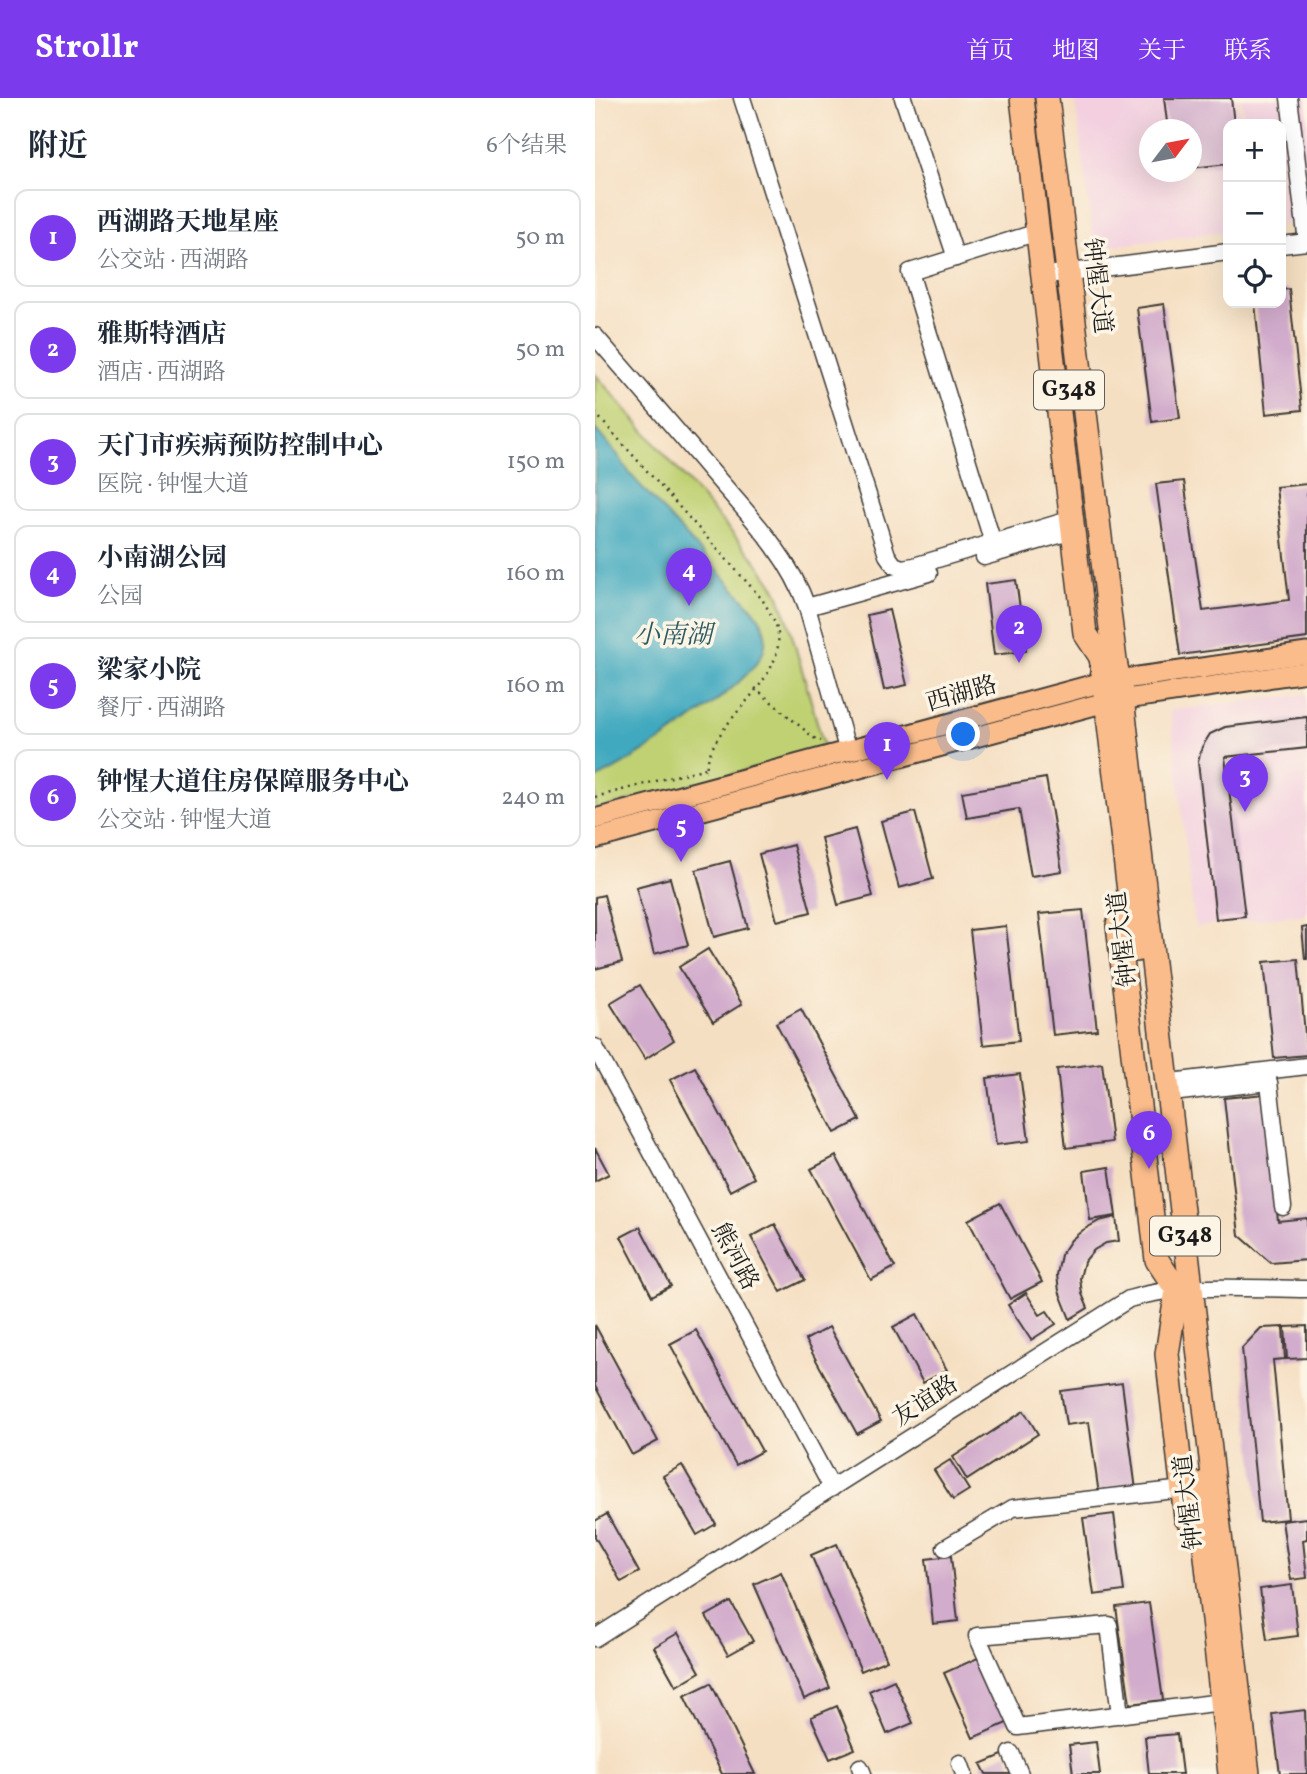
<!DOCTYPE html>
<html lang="zh">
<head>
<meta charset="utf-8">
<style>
  body { margin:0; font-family:Vollkorn,"Noto Serif SC",serif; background:#f2f2f3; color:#1f2937 }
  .controls { position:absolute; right:21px; top:21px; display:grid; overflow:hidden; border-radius:14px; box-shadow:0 7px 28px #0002 }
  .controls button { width:63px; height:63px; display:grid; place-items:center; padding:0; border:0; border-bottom:2px solid #e0e1e3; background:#fff; color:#1f2937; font:35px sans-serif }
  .compass { position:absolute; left:544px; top:21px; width:63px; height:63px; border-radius:50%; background:#fff; box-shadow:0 7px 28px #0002; rotate:58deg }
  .you { position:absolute; left:369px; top:637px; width:24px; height:24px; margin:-18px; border:5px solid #fff; border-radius:50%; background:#1a73e8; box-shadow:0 0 0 10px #1a73e833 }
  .badge { display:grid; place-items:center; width:46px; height:46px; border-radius:50%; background:#7c3aed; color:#fff; font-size:23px; font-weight:700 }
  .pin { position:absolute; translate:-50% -58px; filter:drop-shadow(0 2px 4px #0008) }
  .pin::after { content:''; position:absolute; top:37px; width:24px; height:21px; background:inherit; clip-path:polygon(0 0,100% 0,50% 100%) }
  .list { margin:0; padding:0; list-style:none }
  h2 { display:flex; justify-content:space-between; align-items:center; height:91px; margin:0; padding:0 28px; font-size:30px }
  h2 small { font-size:23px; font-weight:400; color:#747a83 }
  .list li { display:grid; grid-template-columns:46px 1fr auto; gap:21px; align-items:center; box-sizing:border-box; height:98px; margin:0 14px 14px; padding:0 14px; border:2px solid #e0e1e3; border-radius:14px }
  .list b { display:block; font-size:26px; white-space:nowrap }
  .list p { margin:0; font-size:23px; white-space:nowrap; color:#747a83 }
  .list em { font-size:23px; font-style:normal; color:#747a83 }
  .icon { flex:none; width:38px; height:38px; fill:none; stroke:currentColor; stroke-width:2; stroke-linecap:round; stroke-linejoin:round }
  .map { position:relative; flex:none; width:712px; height:1676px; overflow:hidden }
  header { display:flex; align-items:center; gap:42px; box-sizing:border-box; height:98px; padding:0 35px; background:#7c3aed; color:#fff }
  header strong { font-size:33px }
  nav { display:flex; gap:38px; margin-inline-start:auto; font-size:24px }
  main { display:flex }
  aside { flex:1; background:#fff }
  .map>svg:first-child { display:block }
  .built { fill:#f3cfe0; fill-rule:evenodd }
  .green { fill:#c0d173; stroke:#6e7648; stroke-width:2 }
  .water { fill:#3fa9bf; stroke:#2e626e; stroke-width:2 }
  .building { fill:#d2accc }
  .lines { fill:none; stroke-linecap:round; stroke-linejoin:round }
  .minor-casing { stroke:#3d3935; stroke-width:19 }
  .major-casing { stroke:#3d3935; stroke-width:23 }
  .highway-casing { stroke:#3d3935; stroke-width:26 }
  .path { stroke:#3d3935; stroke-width:2.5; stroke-dasharray:2 5; stroke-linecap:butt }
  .minor { stroke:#fff; stroke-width:16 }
  .major { stroke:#fabc8b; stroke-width:19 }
  .highway { stroke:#fabc8b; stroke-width:23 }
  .labels { text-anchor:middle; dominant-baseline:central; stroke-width:7; stroke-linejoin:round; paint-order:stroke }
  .shield { fill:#fcf5e5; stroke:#5f5d58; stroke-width:2 }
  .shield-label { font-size:23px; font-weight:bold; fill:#1c1c1c }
  .street-label { font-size:24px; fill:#1c1c1c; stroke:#fcf5e5 }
  .water-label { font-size:26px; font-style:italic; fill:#2c5b65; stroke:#fcf5e5 }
</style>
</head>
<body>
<header>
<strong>Strollr</strong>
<nav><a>首页</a><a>地图</a><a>关于</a><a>联系</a></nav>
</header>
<main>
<aside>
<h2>附近<small>6个结果</small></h2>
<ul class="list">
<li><span class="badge">1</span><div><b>西湖路天地星座</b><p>公交站 · 西湖路</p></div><em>50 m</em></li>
<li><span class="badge">2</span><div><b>雅斯特酒店</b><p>酒店 · 西湖路</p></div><em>50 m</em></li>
<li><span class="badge">3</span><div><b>天门市疾病预防控制中心</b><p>医院 · 钟惺大道</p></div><em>150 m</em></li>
<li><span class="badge">4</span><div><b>小南湖公园</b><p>公园</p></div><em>160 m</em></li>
<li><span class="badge">5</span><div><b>梁家小院</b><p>餐厅 · 西湖路</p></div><em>160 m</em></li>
<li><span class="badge">6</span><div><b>钟惺大道住房保障服务中心</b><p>公交站 · 钟惺大道</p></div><em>240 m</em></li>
</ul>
</aside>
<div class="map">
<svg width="712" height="1676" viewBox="0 0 712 1676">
  <rect width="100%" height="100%" fill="#fcf5e5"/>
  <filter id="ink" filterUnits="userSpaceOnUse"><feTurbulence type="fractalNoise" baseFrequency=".0143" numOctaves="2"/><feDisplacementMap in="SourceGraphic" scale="14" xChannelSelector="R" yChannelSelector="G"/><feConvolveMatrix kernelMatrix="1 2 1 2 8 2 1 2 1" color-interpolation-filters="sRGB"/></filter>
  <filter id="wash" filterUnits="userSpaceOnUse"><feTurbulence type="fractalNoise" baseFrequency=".00686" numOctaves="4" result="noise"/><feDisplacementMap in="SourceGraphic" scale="28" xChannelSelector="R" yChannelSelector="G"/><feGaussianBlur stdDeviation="1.57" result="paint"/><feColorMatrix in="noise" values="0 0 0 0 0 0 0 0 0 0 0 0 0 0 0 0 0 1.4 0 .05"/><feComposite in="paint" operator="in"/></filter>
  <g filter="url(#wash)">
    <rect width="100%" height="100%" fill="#f5dfc2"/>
    <g class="built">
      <path d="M480,0H642L646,26H633V133L499,150ZM554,32H596V74H554Z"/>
      <polygon points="646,0 712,0 712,123 686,127 686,26 650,26"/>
      <polygon points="712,596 712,816 600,829 575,612"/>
    </g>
    <polygon class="green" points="0,276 162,464 182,493 193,523 230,652 0,712"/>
    <path class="water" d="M0,331L23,357L36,377L155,508C166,521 174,532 169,551C161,585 34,666 0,681Z"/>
    <g id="blocks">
      <g class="building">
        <polygon points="569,0 636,0 639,26 633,26 633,66 596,70 596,32 573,32"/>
        <polygon points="694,191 707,312 671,316 660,205 686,205 686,192"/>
        <polygon points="569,206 585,320 557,324 542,210"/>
        <polygon points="589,383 608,513 694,502 681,389 712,386 712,540 585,557 561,386"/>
        <polygon points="421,482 431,553 399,557 390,486"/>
        <polygon points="294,512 312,587 289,592 272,517"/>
        <polygon points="712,619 712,650 630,659 650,818 621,821 603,664 607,649 615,636 630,629"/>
        <polygon points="451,680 467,773 436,778 424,711 372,720 367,694"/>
        <polygon points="320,714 338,781 304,790 286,723"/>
        <polygon points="260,731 278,798 243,807 226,740"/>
        <polygon points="198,747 216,814 182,823 164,756"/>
        <polygon points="135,763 153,830 119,839 101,772"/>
        <polygon points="75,780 93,847 59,856 41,789"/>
        <polygon points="9,797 27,864 0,871 0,799"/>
        <polygon points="488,812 502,932 458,937 444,816"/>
        <polygon points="411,828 424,943 388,947 375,832"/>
        <polygon points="712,829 712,861 710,861 707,830"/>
        <polygon points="113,851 147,906 118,924 84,869"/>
        <polygon points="703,861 712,957 679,960 669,864"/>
        <polygon points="45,887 79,942 50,961 15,905"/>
        <polygon points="206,911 265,1022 240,1035 181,925"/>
        <polygon points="507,965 517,1044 471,1050 462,971"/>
        <polygon points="100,969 159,1080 135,1093 75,982"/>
        <polygon points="425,976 434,1043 401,1047 392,980"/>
        <polygon points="670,996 683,1123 712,1120 712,1162 676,1165 644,1137 629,1000"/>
        <polygon points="0,1050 14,1076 0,1083"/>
        <polygon points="241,1058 300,1169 276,1182 216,1071"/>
        <polygon points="514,1069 521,1118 495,1122 489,1073"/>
        <polygon points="405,1105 447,1184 415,1201 373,1122"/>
        <polygon points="521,1119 524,1143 511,1145 499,1152 489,1164 485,1180 487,1196 493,1210 475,1221 464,1193 462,1177 466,1157 476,1142 488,1132 504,1123"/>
        <polygon points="180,1126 210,1182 186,1194 156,1139"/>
        <polygon points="45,1129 76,1188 57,1198 26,1139"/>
        <polygon points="431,1195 445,1217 452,1213 461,1226 436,1242 413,1207"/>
        <polygon points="322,1216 352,1272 328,1285 298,1229"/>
        <polygon points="0,1227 63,1343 37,1357 0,1288"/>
        <polygon points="712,1228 712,1260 692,1261 690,1229"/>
        <polygon points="234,1229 286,1323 262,1336 210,1242"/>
        <polygon points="688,1229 690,1261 678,1262 693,1421 665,1424 647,1250 666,1230"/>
        <polygon points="101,1232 167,1353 141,1367 75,1246"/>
        <polygon points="527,1285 541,1392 504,1397 494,1324 471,1327 466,1293"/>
        <polygon points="429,1313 443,1336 372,1382 358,1359"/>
        <polygon points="355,1362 374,1392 358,1402 339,1372"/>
        <polygon points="87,1367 121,1426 102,1437 68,1378"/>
        <polygon points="12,1416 44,1474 26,1484 0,1439 0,1423"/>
        <polygon points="519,1416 529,1493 499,1497 488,1420"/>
        <polygon points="712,1420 712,1441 708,1442 712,1480 696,1482 687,1423"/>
        <polygon points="242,1446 292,1562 266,1573 216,1457"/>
        <polygon points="356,1458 363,1523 338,1526 331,1461"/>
        <polygon points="186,1474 235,1590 209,1601 159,1486"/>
        <polygon points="697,1487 703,1538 672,1542 665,1491"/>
        <polygon points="136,1504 158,1543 133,1557 111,1518"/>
        <polygon points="554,1505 568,1602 535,1606 521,1509"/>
        <polygon points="83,1535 105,1574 81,1588 59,1549"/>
        <polygon points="385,1559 414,1624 378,1640 349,1575"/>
        <polygon points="299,1582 318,1625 292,1636 274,1593"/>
        <polygon points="116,1585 160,1676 127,1676 89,1598"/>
        <polygon points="242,1608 260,1651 235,1661 216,1619"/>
        <polygon points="710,1612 712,1676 685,1676 677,1616"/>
        <polygon points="582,1636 587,1676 554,1676 550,1639"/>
        <polygon points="501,1644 505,1676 478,1676 474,1647"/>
        <polygon points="412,1655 421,1676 391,1676 386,1666"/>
      </g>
    </g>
  </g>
  <g filter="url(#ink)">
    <use href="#blocks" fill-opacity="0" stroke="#3d3935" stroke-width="2"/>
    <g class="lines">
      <defs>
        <g id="minor">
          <polyline points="147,0 292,457 299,467 307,470 319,468 477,421"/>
          <polyline points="308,0 361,160"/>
          <polyline points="694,0 712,144"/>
          <polyline points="686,147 712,144"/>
          <polyline points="460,176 633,154"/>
          <path d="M0,238C39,283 78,328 116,373C152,415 194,457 212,509L253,654"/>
          <polyline points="398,445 315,174 443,134"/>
          <polyline points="389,459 478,433"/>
          <polyline points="212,509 334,475"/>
          <polyline points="0,949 237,1390"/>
          <polyline points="584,983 712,968"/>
          <polyline points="585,994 674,984 688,1109"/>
          <polyline points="350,1450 418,1410 598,1390"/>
          <path d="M0,1540L534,1201C589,1184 655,1191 712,1191"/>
          <polyline points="525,1617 514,1527 382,1538 423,1629 627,1604"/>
          <polyline points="416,1655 425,1676"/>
          <polyline points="365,1665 369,1676"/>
          <polyline points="265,1669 268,1676"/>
        </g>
        <g id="major">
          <polyline points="0,721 508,584 712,555"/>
          <polyline points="0,741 511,604 712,574"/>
        </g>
        <g id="highway">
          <polyline points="427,0 490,535 506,559"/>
          <polyline points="452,0 520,563 527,600 653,1676"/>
          <polyline points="506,559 541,852"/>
          <polyline points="523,827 562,1162 582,1192 572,1256 591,1420"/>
          <polyline points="603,1386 635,1676"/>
        </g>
      </defs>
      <use href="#minor" class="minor-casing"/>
      <use href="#major" class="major-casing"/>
      <use href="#highway" class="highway-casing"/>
      <g class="path">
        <path d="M0,315L167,501C173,512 182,524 183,536C189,587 114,622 111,674"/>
        <polyline points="160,590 219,640 226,643"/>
        <polyline points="0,699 111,670"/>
      </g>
      <use href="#minor" class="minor"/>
      <use href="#major" class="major"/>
      <use href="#highway" class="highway"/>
    </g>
  </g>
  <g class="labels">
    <g class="shield">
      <rect x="439" y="272.5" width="70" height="39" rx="5"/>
      <rect x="555" y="1118.5" width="70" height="39" rx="5"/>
    </g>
    <g class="shield-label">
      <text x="474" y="292">G348</text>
      <text x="590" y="1138">G348</text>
    </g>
    <g class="street-label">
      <text transform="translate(501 188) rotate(83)">钟惺大道</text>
      <text transform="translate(367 597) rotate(-16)">西湖路</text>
      <text transform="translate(529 841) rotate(-97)">钟惺大道</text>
      <text transform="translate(139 1159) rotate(62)">熊河路</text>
      <text transform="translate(331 1304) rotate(-33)">友谊路</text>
      <text transform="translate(595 1404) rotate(-97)">钟惺大道</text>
    </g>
    <g class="water-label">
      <text x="78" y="538">小南湖</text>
    </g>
  </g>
</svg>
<div class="controls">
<button>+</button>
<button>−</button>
<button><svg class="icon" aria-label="locate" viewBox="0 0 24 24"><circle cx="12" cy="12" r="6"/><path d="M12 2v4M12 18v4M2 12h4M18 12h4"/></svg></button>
</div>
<svg class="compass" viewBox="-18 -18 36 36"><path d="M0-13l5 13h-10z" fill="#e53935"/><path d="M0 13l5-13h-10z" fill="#747a83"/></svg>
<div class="you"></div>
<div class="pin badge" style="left:292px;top:682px">1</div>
<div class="pin badge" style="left:424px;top:565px">2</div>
<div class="pin badge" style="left:650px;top:714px">3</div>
<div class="pin badge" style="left:94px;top:508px">4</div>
<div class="pin badge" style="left:86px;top:764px">5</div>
<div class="pin badge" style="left:554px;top:1071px">6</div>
</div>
</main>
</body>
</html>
